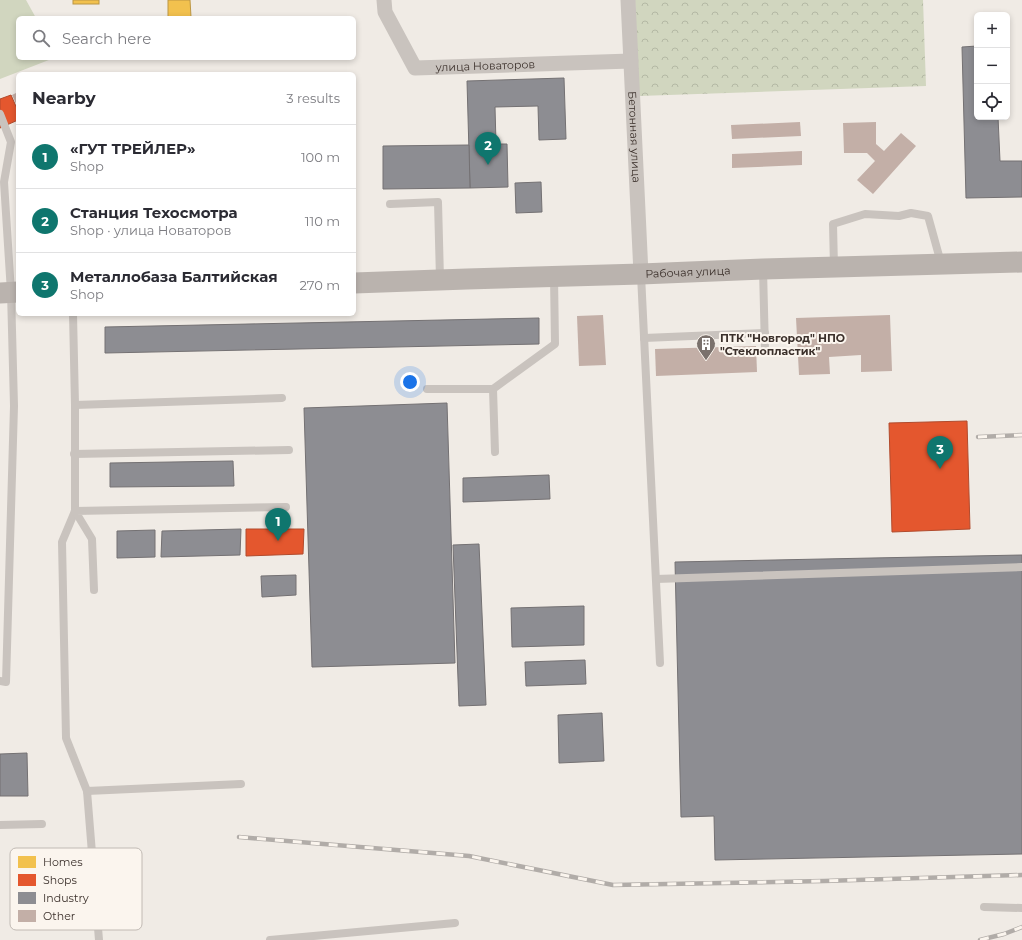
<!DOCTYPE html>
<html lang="en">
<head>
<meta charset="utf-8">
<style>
  body { margin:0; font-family:Montserrat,sans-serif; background:#f7f7f7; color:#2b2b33 }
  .controls { position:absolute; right:12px; top:12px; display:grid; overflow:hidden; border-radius:6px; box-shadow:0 2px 6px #0003 }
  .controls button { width:36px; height:36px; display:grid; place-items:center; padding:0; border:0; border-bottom:1px solid #e1e1e2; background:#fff; color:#2b2b33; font:20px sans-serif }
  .you { position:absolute; left:410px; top:382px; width:14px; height:14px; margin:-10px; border:3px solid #fff; border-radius:50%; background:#1a73e8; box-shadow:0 0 0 6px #1a73e833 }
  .badge { display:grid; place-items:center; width:26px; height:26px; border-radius:50%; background:#0f766e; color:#fff; font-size:13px; font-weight:700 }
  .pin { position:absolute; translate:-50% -33px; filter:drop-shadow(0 1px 2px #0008) }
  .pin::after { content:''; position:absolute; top:21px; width:14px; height:12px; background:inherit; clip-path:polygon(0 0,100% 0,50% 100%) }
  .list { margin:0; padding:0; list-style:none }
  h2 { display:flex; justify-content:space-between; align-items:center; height:52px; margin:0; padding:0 16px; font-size:17px }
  h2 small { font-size:13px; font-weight:400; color:#7c7c81 }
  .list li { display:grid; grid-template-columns:26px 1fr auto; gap:12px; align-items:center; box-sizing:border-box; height:64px; padding:0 16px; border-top:1px solid #e1e1e2 }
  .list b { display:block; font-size:15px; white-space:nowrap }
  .list p { margin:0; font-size:13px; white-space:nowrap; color:#7c7c81 }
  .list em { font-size:13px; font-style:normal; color:#7c7c81 }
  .icon { flex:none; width:22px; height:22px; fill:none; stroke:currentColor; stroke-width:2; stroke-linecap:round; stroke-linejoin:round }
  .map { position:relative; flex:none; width:1022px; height:940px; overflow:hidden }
  .search { position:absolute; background:#fff; box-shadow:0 2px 6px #0003; left:16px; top:16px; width:340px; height:44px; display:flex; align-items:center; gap:10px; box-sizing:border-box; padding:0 14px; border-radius:6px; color:#7c7c81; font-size:15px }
  .panel { position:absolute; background:#fff; box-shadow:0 2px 6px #0003; left:16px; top:72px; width:340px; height:244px; border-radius:6px }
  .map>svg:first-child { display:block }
  .grass { fill:#d1d6bf }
  .forest { fill:url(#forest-crowns) }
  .homes { fill:#f2c14e; stroke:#bb9644 }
  .shops { fill:#e4572e; stroke:#b14b2d }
  .industry { fill:#8d8d92; stroke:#747173 }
  .building { fill:#c3afa7 }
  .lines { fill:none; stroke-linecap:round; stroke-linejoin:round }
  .service { stroke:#c9c3be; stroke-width:8 }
  .minor { stroke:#c9c3be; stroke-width:15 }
  .secondary { stroke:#bab3ae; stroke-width:21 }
  .rail-casing { stroke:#b1aca8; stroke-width:4.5 }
  .rail { stroke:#fbf5ee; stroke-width:3; stroke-dasharray:9; stroke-linecap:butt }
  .labels { text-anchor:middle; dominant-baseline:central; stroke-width:4; stroke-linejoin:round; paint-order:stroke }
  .street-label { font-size:11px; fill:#3b302b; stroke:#fbf5ee }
  .poi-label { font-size:11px; font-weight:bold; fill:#3b302b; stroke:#fbf5ee; text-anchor:start }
  .key { fill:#fbf5ee; stroke:#c1bab4; stroke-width:1 }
  .key-label { font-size:11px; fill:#3b302b }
</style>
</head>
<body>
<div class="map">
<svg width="1022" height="940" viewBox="0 0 1022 940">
  <defs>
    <pattern id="forest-crowns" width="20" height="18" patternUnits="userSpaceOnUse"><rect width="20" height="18" fill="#d1d6bf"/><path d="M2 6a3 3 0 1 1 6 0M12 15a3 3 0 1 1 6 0" fill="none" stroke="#b4b8a4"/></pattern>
  </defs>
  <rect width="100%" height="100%" fill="#f0ebe5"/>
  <polygon class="grass" points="0,0 26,0 36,18 18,18 18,58 54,58 0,79"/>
  <polygon class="forest" points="635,0 923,0 926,86 639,96"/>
  <g class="homes">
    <rect x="73" y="0" width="26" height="4"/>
    <polygon points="168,0 190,0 191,17 168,18"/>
  </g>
  <g class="shops">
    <polygon points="11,95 18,111 18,120 0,128 0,99"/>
    <polygon points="967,421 970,529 892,532 889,423"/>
    <polygon points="246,529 304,529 303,554 246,556"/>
  </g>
  <g class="industry">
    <polygon points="977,46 977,117 998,117 1000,161 1022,161 1022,197 966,198 962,47"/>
    <polygon points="564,78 566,139 539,140 538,106 495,107 496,144 507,144 508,187 470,188 467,81"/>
    <polygon points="469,145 470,188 383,189 383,146"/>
    <polygon points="541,182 542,212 516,213 515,183"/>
    <polygon points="539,318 539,344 105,353 105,327"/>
    <polygon points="447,403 455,663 312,667 304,408"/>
    <polygon points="233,461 234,486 110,487 110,463"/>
    <polygon points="549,475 550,499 463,502 463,478"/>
    <polygon points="241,529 240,555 161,557 162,531"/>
    <polygon points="155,530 155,557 117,558 117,531"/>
    <polygon points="479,544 486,705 459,706 453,545"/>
    <polygon points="1022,555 1022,854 715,860 714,816 681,817 675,562"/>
    <polygon points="296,575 296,595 262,597 261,576"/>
    <polygon points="584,606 584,645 512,647 511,608"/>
    <polygon points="585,660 586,684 526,686 525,662"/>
    <polygon points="602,713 604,761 559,763 558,715"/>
    <polygon points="27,753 28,796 0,796 0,754"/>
  </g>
  <g class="building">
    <polygon points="18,92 18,108 12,95"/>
    <polygon points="800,122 801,136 732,139 731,125"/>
    <polygon points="876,122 876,144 884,151 901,133 916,146 873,194 857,180 875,161 867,153 844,153 843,123"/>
    <polygon points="802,151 802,165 732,168 732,154"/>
    <polygon points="603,315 606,365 579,366 577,316"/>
    <polygon points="890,315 892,371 861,372 861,355 829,357 830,374 799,375 796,318"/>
    <polygon points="756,346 757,372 656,376 655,349"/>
  </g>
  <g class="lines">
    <g class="service">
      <polyline points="0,114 11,142 4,182 11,292 14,406 6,682 0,681"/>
      <polyline points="390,204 438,202 440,279"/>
      <polyline points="834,267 833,224 865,214 899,216 911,213 928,216 941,263"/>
      <polyline points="763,269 765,350"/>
      <polyline points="641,275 660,663"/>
      <polyline points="73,314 75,405 75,511 62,542 66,738 87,791 99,940"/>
      <polyline points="644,338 765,333"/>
      <polyline points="427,389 493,389"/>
      <polyline points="75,405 282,398"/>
      <polyline points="495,452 493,389 555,344 554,276"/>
      <polyline points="74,454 289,450"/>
      <polyline points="656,579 1022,567"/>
      <polyline points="94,590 92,539 75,511 286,507"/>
      <polyline points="87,791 241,784"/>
      <polyline points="0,825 42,824"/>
      <polyline points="984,907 1022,908"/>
      <polyline points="270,940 455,923"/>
    </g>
    <g class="minor">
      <path id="s1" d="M384,0L385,12L415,68L631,61"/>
      <path id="s2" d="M628,0L641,274"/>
    </g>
    <g class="secondary">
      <path id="s3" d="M354,283L467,279L641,274L763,269L1022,262"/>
      <polyline points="0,293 18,292"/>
    </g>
    <defs>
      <g id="rail">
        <polyline points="978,437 1022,435"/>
        <polyline points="239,837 469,856 613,885 824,881 1022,875"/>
        <polyline points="980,940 1004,934 1022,927"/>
      </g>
    </defs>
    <use href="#rail" class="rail-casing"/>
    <use href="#rail" class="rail"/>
  </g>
  <defs>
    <symbol id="building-pin" viewBox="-11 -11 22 30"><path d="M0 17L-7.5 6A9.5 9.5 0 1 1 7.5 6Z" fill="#7a716c" stroke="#fbf5ee"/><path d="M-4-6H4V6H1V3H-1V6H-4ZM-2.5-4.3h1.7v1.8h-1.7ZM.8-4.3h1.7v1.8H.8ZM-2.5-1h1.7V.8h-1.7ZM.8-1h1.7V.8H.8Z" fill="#fff"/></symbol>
  </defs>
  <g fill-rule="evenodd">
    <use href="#building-pin" x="695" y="333" width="22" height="30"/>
  </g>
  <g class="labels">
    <g class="street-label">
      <text stroke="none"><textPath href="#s1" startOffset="146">улица Новаторов</textPath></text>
      <text stroke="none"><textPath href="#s2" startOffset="137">Бетонная улица</textPath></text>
      <text stroke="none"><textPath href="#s3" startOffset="334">Рабочая улица</textPath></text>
    </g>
    <g class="poi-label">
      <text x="720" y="338">ПТК "Новгород" НПО<tspan x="720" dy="13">"Стеклопластик"</tspan></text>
    </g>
  </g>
  <rect x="10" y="848" width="132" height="82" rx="6" class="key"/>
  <rect x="18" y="856" width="18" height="12" fill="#f2c14e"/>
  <rect x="18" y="874" width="18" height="12" fill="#e4572e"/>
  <rect x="18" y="892" width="18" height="12" fill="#8d8d92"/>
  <rect x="18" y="910" width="18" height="12" fill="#c3afa7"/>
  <g class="key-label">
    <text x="43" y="866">Homes</text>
    <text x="43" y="884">Shops</text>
    <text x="43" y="902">Industry</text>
    <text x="43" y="920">Other</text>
  </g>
</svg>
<div class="controls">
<button>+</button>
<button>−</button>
<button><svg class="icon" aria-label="locate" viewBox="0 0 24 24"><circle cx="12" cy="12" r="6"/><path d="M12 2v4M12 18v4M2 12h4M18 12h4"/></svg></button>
</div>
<div class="you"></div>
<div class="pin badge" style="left:278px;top:541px">1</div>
<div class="pin badge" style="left:488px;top:165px">2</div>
<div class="pin badge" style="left:940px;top:469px">3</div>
<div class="search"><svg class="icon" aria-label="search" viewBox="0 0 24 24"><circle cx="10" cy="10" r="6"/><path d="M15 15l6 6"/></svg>Search here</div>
<section class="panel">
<h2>Nearby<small>3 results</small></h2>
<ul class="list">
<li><span class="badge">1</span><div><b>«ГУТ ТРЕЙЛЕР»</b><p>Shop</p></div><em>100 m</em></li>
<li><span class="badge">2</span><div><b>Станция Техосмотра</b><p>Shop · улица Новаторов</p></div><em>110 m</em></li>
<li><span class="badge">3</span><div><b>Металлобаза Балтийская</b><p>Shop</p></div><em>270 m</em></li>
</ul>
</section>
</div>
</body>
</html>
